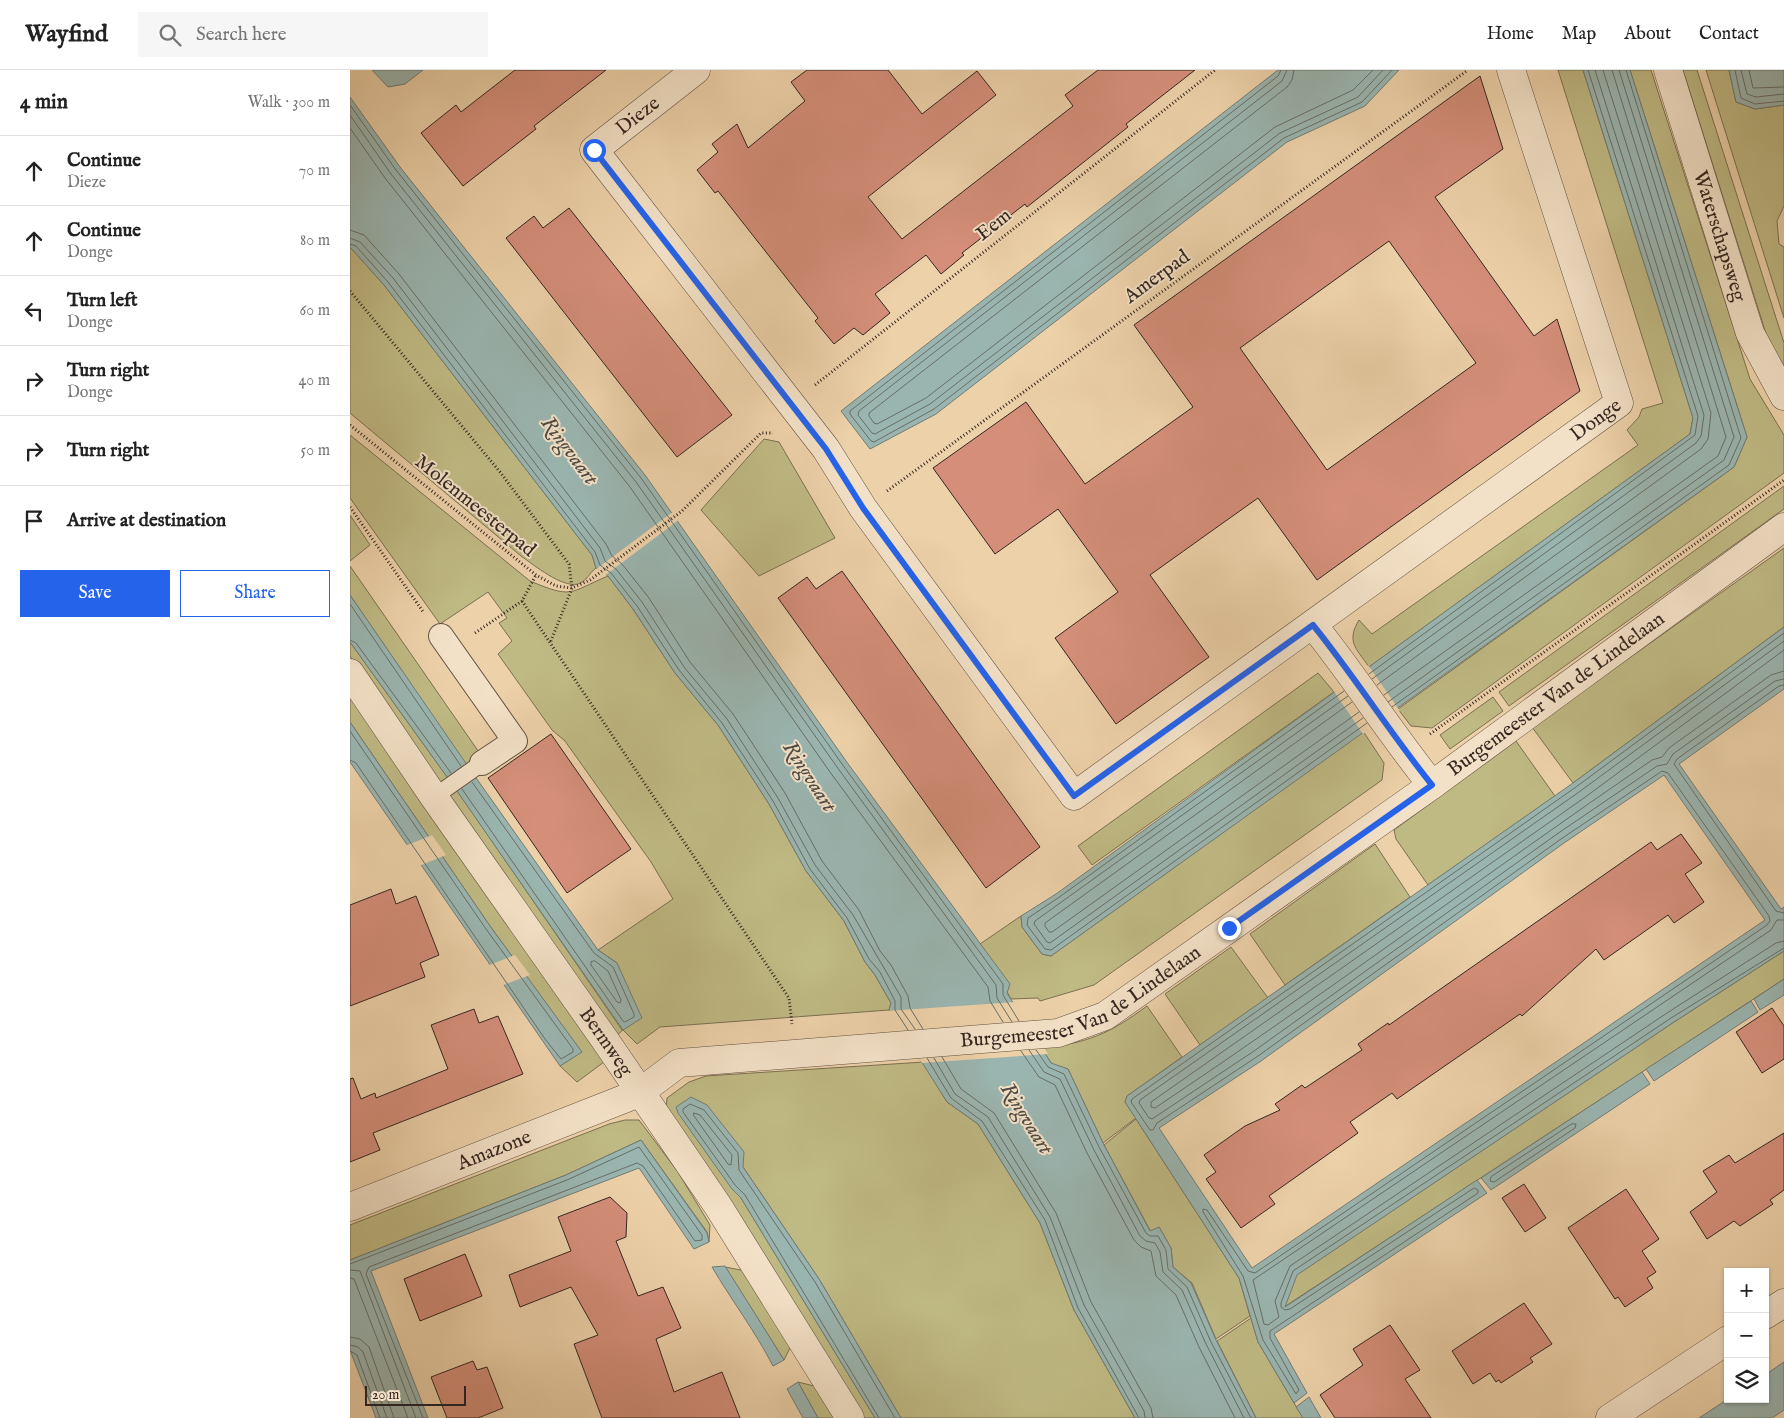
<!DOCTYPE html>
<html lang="en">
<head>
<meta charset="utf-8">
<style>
  body { margin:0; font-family:"IM FELL English",serif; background:#f6f6f6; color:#222 }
  .controls { position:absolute; right:15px; bottom:15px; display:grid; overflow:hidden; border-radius:0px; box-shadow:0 1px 4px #0004 }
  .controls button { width:45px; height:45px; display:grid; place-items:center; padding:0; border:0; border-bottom:1px solid #e0e0e0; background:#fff; color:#222; font:25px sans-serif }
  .scale { position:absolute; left:15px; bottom:12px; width:101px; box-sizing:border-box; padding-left:5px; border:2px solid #342620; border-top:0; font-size:14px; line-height:18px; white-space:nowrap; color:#342620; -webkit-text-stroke:4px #f3e1c7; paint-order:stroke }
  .stop { position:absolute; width:15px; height:15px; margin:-11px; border:4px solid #2563eb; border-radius:50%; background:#fff }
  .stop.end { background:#2563eb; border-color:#fff; box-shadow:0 1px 5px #0008 }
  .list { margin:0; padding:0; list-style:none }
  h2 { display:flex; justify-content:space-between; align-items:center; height:65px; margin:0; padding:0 20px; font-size:21px }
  h2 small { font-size:16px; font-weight:400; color:#767676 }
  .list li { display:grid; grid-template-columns:32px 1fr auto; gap:15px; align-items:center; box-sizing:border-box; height:70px; padding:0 20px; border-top:1px solid #e0e0e0 }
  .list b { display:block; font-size:19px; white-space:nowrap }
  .list p { margin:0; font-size:16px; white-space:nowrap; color:#767676 }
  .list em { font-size:16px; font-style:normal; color:#767676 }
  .actions { display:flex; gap:10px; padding:15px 20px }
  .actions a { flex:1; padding:11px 0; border:1px solid #2563eb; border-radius:0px; text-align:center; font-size:18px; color:#2563eb }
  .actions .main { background:#2563eb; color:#fff }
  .icon { flex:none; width:28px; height:28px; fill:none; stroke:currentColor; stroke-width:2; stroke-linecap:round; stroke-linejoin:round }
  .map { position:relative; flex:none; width:1434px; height:1348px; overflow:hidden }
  header { display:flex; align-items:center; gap:30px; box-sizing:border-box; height:70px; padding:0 25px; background:#fff; border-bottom:1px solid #e0e0e0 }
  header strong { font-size:24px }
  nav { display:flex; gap:28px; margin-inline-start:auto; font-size:18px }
  .search { width:350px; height:45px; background:#f6f6f6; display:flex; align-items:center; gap:12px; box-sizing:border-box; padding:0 18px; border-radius:0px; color:#767676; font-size:19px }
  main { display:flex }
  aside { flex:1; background:#fff }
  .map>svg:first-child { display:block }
  .green { fill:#bfb983; stroke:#7a7052 }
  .water { fill:#9ab5b0; stroke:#717c76; fill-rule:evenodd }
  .pier { fill:#edd1a9 }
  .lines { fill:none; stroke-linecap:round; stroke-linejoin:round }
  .shore { stroke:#676e68; stroke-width:1 }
  .building { fill:#d48e79; stroke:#342620; fill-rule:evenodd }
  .service-casing { stroke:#625142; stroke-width:18 }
  .pedestrian-casing { stroke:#625142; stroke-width:26 }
  .minor-casing { stroke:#625142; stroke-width:29 }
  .tertiary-casing { stroke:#625142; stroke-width:29 }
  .path { stroke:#342620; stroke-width:3; stroke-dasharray:1 2.5; stroke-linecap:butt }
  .service { stroke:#f3e1c7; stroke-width:16 }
  .pedestrian { stroke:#f3e1c7; stroke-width:24 }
  .minor { stroke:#f3e1c7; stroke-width:28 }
  .tertiary { stroke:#f3e1c7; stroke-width:28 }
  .route { stroke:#2563eb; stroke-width:6 }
  .labels { text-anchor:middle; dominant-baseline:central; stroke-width:4; stroke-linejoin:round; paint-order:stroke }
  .street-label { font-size:20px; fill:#342620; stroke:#f3e1c7 }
  .water-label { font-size:21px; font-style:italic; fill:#4e4a44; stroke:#f3e1c7 }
</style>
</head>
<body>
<header>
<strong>Wayfind</strong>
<div class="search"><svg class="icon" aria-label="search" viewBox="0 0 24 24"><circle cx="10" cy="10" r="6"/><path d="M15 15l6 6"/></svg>Search here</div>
<nav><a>Home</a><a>Map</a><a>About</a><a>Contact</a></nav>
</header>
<main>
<aside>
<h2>4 min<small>Walk · 300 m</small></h2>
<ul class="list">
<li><svg class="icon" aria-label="ahead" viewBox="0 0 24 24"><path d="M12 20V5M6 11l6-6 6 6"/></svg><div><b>Continue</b><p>Dieze</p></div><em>70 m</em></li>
<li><svg class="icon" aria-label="ahead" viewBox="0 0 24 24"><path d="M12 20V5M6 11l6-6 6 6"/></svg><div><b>Continue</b><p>Donge</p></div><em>80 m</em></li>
<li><svg class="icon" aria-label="left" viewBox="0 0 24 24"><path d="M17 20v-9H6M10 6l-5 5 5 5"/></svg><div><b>Turn left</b><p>Donge</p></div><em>60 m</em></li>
<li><svg class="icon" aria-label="right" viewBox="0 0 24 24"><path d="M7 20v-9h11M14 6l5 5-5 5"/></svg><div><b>Turn right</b><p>Donge</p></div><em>40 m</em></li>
<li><svg class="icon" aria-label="right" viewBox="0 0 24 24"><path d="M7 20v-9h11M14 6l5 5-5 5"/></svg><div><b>Turn right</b></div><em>50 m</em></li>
<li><svg class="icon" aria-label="arrive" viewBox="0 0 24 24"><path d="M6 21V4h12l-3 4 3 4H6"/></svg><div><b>Arrive at destination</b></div></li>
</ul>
<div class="actions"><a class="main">Save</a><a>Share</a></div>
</aside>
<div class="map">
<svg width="1434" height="1348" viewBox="0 0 1434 1348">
  <rect width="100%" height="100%" fill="#edd1a9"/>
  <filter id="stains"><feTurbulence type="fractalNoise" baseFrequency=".004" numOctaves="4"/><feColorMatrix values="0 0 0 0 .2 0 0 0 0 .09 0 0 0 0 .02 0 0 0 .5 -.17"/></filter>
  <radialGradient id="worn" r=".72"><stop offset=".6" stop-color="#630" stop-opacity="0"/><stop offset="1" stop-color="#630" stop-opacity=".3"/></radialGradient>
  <g class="green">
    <path d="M1208,0H1233L1343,348L1340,364L1019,597C1006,578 996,572 1009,550L1022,564L1288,375L1277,360L1289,347L1292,339L1313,333Z"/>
    <polygon points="1280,0 1301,0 1400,309 1434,365 1434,403 1082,658 1061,656 1048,639 1384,397 1397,367"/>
    <polygon points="1333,0 1347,0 1434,273 1434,304 1418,270"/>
    <polygon points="1356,0 1379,0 1386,32 1405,39 1434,35 1434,136 1427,151 1429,174 1434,177 1434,248"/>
    <path d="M0,177L34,215L242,485L246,498C239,503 237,511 228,514C212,518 184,495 171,486L0,343Z"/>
    <path d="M0,365L180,511C223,529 218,523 258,506L283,539L325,603L368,655L419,734L456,801L494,851L515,892L525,905L541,933L539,940L310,957L287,974L273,960L264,968L96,725L106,719L272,960L267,893L248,880L323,829L301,792L215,671L202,660L148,584L162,571L149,553L157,548L138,522L90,554L0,428Z"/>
    <polygon points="414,369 429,372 485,468 409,506 351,440"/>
    <polygon points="1434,416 1434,439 1159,636 1149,622"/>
    <polygon points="0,445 20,475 0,491"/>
    <polygon points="1434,478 1434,557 1223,713 1182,657"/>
    <polygon points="0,496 133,688 118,698 0,525"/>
    <polygon points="0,572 100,711 91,717 0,586"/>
    <polygon points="968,603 984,622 742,795 728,776"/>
    <polygon points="0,620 254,992 227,1012 210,996 231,982 140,856 0,652"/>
    <polygon points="1143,627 1153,641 1100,679 1090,665"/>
    <polygon points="1013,661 1034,693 1032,710 744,915 690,931 688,928 661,929 630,874 671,846 672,857 692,884 701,886"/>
    <polygon points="1166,671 1205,726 1078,815 1046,769 1044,760"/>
    <polygon points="1025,774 1060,827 935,915 900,864"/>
    <polygon points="881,877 918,928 850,975 815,924"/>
    <polygon points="1434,881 1434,909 934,1237 946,1205 1324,952"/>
    <path d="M797,936L832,987L777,1026L775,1032L786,1048L753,1073L718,999L702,994L691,978C738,973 759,964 797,936Z"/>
    <polygon points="574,992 597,1032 628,1054 690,1153 724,1240 785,1348 551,1348 469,1209 393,1097 382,1119 391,1128 525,1348 509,1348 316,1041 317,1028 339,1012 356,1006"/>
    <polygon points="786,1049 889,1208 900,1246 866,1269 842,1213 823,1197 821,1178 809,1157 801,1162 754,1075"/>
    <polygon points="275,1050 289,1050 328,1102 360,1155 359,1172 357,1162 291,1070 216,1105 0,1190 0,1155 259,1054"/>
    <polygon points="375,1197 396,1201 443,1272 434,1290"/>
    <polygon points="901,1248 908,1272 953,1348 906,1348 867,1271"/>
    <polygon points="448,1312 468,1317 486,1348 468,1348"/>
  </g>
  <g class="water">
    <polygon points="22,0 73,0 55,14 38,17"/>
    <polygon points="928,0 1049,0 1015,36 937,72 586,344 520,379 491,341"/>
    <polygon points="1233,0 1280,0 1397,367 1384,397 701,886 692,884 672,857 671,846 706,824 1340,364 1343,348"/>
    <polygon points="1379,0 1434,0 1434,35 1405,39 1386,32"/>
    <polygon points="0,27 50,97 295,405 496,691 660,914 657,923 701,993 718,999 754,1075 800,1161 809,1157 821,1178 823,1197 841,1213 866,1270 906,1348 785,1348 724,1240 690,1153 628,1054 597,1032 539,940 541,933 525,905 515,892 494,851 456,801 419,734 368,655 325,603 283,539 258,506 246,498 242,485 34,215 0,177"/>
    <polygon points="0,525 124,705 248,880 267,893 292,948 273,960 100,711 0,572"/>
    <path d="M1434,557V619L1329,694L1431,839L1434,837V881L1324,952L947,1205L935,1237L1127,1110L1137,1123L924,1264L957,1323L944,1333L908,1272L889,1208L775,1032L777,1026L1223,713ZM1314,705L1415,850L902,1198L809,1058L911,991L1214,773Z"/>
    <polygon points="0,652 140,856 232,982 210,996 0,692"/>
    <polygon points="1434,909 1434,925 1410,940 1404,929"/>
    <polygon points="1401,931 1408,942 1304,1011 1296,999"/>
    <polygon points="1292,1002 1300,1014 1141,1120 1131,1108"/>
    <polygon points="341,1027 357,1035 394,1082 393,1097 469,1209 551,1348 525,1348 391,1128 382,1119 328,1043 326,1037"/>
    <polygon points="291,1070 357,1163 359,1172 344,1179 289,1098 21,1201 78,1348 26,1348 0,1280 0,1190 216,1105"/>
    <path d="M375,1196L434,1290L423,1296C405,1261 382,1231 362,1197Z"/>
    <polygon points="1434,1292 1434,1340 1422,1348 1349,1348 1378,1329 1415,1329 1415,1305"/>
    <polygon points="448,1312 468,1348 453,1348 437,1319"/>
    <polygon points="959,1327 971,1348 953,1348 946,1337"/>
  </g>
  <g class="pier">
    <polygon points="324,441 330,449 253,507 245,500"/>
    <polygon points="1018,595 1050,641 1013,664 983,620"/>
    <polygon points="82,765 96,785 69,796 55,776"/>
    <polygon points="165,885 180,905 151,916 137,896"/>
    <polygon points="666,932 698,984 572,993 537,941"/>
  </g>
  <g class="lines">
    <g class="shore">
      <polyline points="931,0 928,6 500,341 500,344 521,371 524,372 584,339 934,68 1012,32 1042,0"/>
      <polyline points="937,0 932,11 509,341 508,345 522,363 525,364 580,334 930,63 1008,27 1033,0"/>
      <polyline points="944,0 942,10 937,17 519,343 519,346 524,353 527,354 576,328 925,57 1003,20 1023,0"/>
      <polyline points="1385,0 1391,28 1405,34 1434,31"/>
      <polyline points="1391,0 1397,24 1406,27 1434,24"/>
      <polyline points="1399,0 1403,18 1434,17"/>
      <polyline points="0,35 46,100 291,408 492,694 653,914 653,925 669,951"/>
      <polyline points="0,45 41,104 286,412 487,697 646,915 647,928 662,952"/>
      <polyline points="0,58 35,108 280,417 480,702 638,917 640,931 653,952"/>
      <polyline points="0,160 14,165 49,204 256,474 262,486 272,494 299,528 340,592 383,644 435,723 472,791 509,840 530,881 541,895 558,926 560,938 573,959"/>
      <polyline points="0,168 10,172 43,208 250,478 255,491 266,499 292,532 334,597 377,649 428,728 465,795 503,845 551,927 551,939 565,959"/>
      <polyline points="0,174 6,176 38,212 245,482 250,495 261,503 287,536 329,600 372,653 423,731 460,799 497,848 519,889 530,902 545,931 545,940 558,960"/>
      <polyline points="0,534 111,696"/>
      <polyline points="1434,563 1226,717 782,1029 781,1032 800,1060 803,1060 807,1053 908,986 1211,769 1312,701 1318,703 1419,846 1420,851 1417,855 905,1203 898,1201 857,1140 853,1139 853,1142 893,1206 913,1270 946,1324 949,1320 920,1268 920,1261 1128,1123 1128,1120 1124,1118 940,1239 935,1240 931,1237 931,1233 943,1201 1321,948 1434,878"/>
      <polyline points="0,570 6,573 101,703"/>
      <polyline points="1434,571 1229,722 790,1030 789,1033 799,1048 802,1049 904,981 1207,764 1307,696 1317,694 1323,684 1425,611 1434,609"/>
      <path d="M1434,580L1234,728L801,1032V1037L805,1038C973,926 1135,804 1302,690L1312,687L1319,678L1421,605L1434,601"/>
      <polyline points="1019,604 1345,365 1348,346 1238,0"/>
      <polyline points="1022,609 1346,373 1351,366 1354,345 1245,0"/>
      <polyline points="1027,615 1351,379 1358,369 1361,343 1253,0"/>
      <polyline points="1434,615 1429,616 1327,689 1324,694 1426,841 1434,843"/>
      <polyline points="994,621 708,828 678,848 677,855 695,879 701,880 1017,653"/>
      <polyline points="1034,625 1368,386 1376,367 1262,0"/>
      <polyline points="998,626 685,851 684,854 697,872 700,873 1013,648"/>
      <polyline points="1002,632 695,853 695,856 699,862 702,862 1009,642"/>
      <polyline points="1038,632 1374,390 1384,367 1269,0"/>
      <polyline points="1042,637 1379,395 1391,368 1276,0"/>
      <polyline points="0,661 136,859 223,979 223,982 211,989 195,969 6,693 0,690"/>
      <polyline points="112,719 273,951 275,952 284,947 284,944 263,897 244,883 122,712"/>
      <polyline points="1434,850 1427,850 1421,860 903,1210 914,1254 918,1255 929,1247 925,1231 940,1196 1317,943 1426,873 1434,871"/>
      <polygon points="245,891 258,901 271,930 270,933 267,932 241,895 241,892"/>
      <polyline points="679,980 694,1002 710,1009 744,1080 790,1166 796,1171 805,1173 810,1182 813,1202 832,1220 856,1274 894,1348"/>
      <polyline points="686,980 698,997 714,1004 749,1077 796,1163 800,1166 808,1166 816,1180 818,1199 837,1217 861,1272 901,1348"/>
      <polyline points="671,981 689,1007 705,1015 737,1083 784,1170 791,1177 801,1181 806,1206 826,1225 849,1277 885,1348"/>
      <polyline points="592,987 611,1019 644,1043 706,1143 741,1232 801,1338 803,1348"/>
      <polyline points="577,988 601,1028 632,1051 695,1150 728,1238 789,1348"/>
      <polyline points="584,988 605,1024 638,1047 700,1147 734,1235 794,1341 795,1348"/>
      <polygon points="344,1043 350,1045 382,1085 381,1095 378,1094 344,1046"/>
      <polygon points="1222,1054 1226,1054 1225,1058 1144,1112 1140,1111 1141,1107"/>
      <polyline points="0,1194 217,1110 289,1077 352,1165 352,1170 345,1171 293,1096 287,1093 19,1197 16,1204 73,1348"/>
      <polyline points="0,1200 10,1201 66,1348"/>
      <polyline points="0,1208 4,1209 58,1348"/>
      <polyline points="0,1267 10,1269 19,1277 44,1348"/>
      <polyline points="0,1275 8,1277 13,1282 37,1348"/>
      <polyline points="0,1281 7,1285 30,1348"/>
      <polyline points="529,1348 395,1125 385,1115 333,1042 333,1039 340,1034 354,1040 388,1083 389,1100 465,1212 545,1348"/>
    </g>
  </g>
  <g class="building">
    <polygon points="165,0 256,0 184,56 186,59 113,116 71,63 106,35 111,42"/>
    <polygon points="457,0 538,0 572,44 627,1 646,25 518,127 552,169 723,36 715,25 748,0 845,0 776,54 778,57 677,137 675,134 612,183 614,185 591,204 576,185 525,224 540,243 513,265 504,258 484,274 465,251 468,248 401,163 368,121 365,123 347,100 368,82 362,74 387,54 398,78 455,31 441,12"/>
    <path d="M1130,6L1153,79L1085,127L1184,266L1207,249L1230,321L967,510L908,428L863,460L800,505L859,587L766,654L705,568L768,522L708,439L645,484L583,398L676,332L735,414L843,337L784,255ZM1039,171L1126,293L977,400L890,278Z"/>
    <polygon points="219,138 382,345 327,387 156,168 184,146 193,158"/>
    <polygon points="492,501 690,777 636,818 428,528 457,507 466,519"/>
    <polygon points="201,664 281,779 217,823 138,708"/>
    <polygon points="1331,764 1352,793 1335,804 1354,832 1324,853 1318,845 1254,890 1246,879 1172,946 1170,944 1047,1029 1042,1023 1000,1052 1008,1063 919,1126 925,1134 891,1158 856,1109 866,1102 854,1085 895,1056 930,1040 925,1034 952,1015 955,1018 1012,980 1008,974 1038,953 1039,955 1301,772 1307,780"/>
    <polygon points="41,819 46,834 66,826 89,885 70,893 75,907 0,936 0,835"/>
    <polygon points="1422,938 1434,956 1434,989 1412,1003 1386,962"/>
    <polygon points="124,939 129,953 148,946 173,1004 23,1063 30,1080 0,1092 0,1009 3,1008 11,1029 25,1023 26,1028 98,999 81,955"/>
    <polygon points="1434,1063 1434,1120 1420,1130 1423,1134 1390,1156 1384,1151 1357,1169 1340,1142 1367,1122 1353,1101 1379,1085 1385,1093"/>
    <polygon points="1174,1114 1196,1148 1175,1162 1152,1128"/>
    <polygon points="1276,1119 1309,1169 1292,1181 1306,1202 1297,1208 1303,1218 1275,1237 1268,1227 1265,1229 1218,1158"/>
    <polygon points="260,1127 277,1143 276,1167 266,1171 288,1226 313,1217 331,1258 306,1269 324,1322 372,1302 390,1348 252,1348 224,1274 248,1265 221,1217 170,1237 159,1205 221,1181 208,1147"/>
    <polygon points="115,1184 132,1226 70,1251 54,1209"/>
    <polygon points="1174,1233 1202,1274 1180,1288 1183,1292 1151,1313 1149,1310 1146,1312 1140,1303 1123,1314 1102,1281"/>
    <polygon points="1040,1255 1070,1300 1055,1309 1081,1348 985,1348 970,1325 1013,1295 1003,1279"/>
    <polygon points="123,1291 127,1300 137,1297 153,1338 128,1348 97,1348 81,1307"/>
  </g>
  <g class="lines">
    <defs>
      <polyline id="service" points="84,727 132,693"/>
      <polyline id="pedestrian" points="91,566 165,671 132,693"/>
      <g id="minor">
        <path id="s1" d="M346,0L244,80L476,379L513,438L724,726L1269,333L1161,0"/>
        <path d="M963,555C1005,607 1040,663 1082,715"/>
        <path id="s2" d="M0,603L84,727L255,970L368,1136L500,1348"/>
        <path id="s3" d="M0,1137L289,1023L329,993L708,963L755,946L1082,715L1434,457"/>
        <polyline points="1415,1245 1434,1233"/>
        <polyline points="1260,1348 1378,1270"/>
      </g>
      <g id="tertiary">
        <path id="s4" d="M1318,0L1400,263L1434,326"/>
      </g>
    </defs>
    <use href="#service" class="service-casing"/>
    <use href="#pedestrian" class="pedestrian-casing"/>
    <use href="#minor" class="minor-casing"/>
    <use href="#tertiary" class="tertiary-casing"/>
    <g class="path">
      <polyline points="0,221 150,402 219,494 222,518 200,573"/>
      <polyline points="465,315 865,0"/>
      <polyline points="0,355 186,505 206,516 222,518 240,510 332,441 411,363 423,363"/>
      <polyline points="537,421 1118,0"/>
      <polyline points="0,437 74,543"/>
      <polyline points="172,531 439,928 442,954"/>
      <polyline points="125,563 172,531 186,505"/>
      <polyline points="1080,664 1434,410"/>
    </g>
    <use href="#service" class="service"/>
    <use href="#pedestrian" class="pedestrian"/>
    <use href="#minor" class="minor"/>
    <use href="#tertiary" class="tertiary"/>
  </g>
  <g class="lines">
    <path class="route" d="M244,80L476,379L513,438L724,726L963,555C1005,607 1040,663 1082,715L879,858"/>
  </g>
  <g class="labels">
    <g class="street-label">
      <text transform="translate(288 46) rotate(-38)">Dieze</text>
      <text transform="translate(644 155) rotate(-38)">Eem</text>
      <text stroke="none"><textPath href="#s4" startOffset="174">Waterschapsweg</textPath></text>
      <text transform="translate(807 207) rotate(-36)">Amerpad</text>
      <text stroke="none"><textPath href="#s1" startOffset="1578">Donge</textPath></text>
      <text transform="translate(125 436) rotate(39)">Molenmeesterpad</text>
      <text stroke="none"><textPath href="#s3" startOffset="1345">Burgemeester Van de Lindelaan</textPath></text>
      <text stroke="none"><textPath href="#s3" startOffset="774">Burgemeester Van de Lindelaan</textPath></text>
      <text stroke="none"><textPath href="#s2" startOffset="449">Bermweg</textPath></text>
      <text stroke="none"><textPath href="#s3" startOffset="155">Amazone</textPath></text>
    </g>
    <g class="water-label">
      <text transform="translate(219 381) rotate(53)">Ringvaart</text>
      <text transform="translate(459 707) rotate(57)">Ringvaart</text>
      <text transform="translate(676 1049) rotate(58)">Ringvaart</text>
    </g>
  </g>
  <rect width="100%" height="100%" filter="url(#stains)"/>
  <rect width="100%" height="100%" fill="url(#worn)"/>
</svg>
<div class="controls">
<button>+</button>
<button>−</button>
<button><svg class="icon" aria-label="layers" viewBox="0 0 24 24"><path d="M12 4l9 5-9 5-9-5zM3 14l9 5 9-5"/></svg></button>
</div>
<div class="scale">20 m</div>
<div class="stop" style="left:244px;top:80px"></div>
<div class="stop end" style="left:879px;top:858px"></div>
</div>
</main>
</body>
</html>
